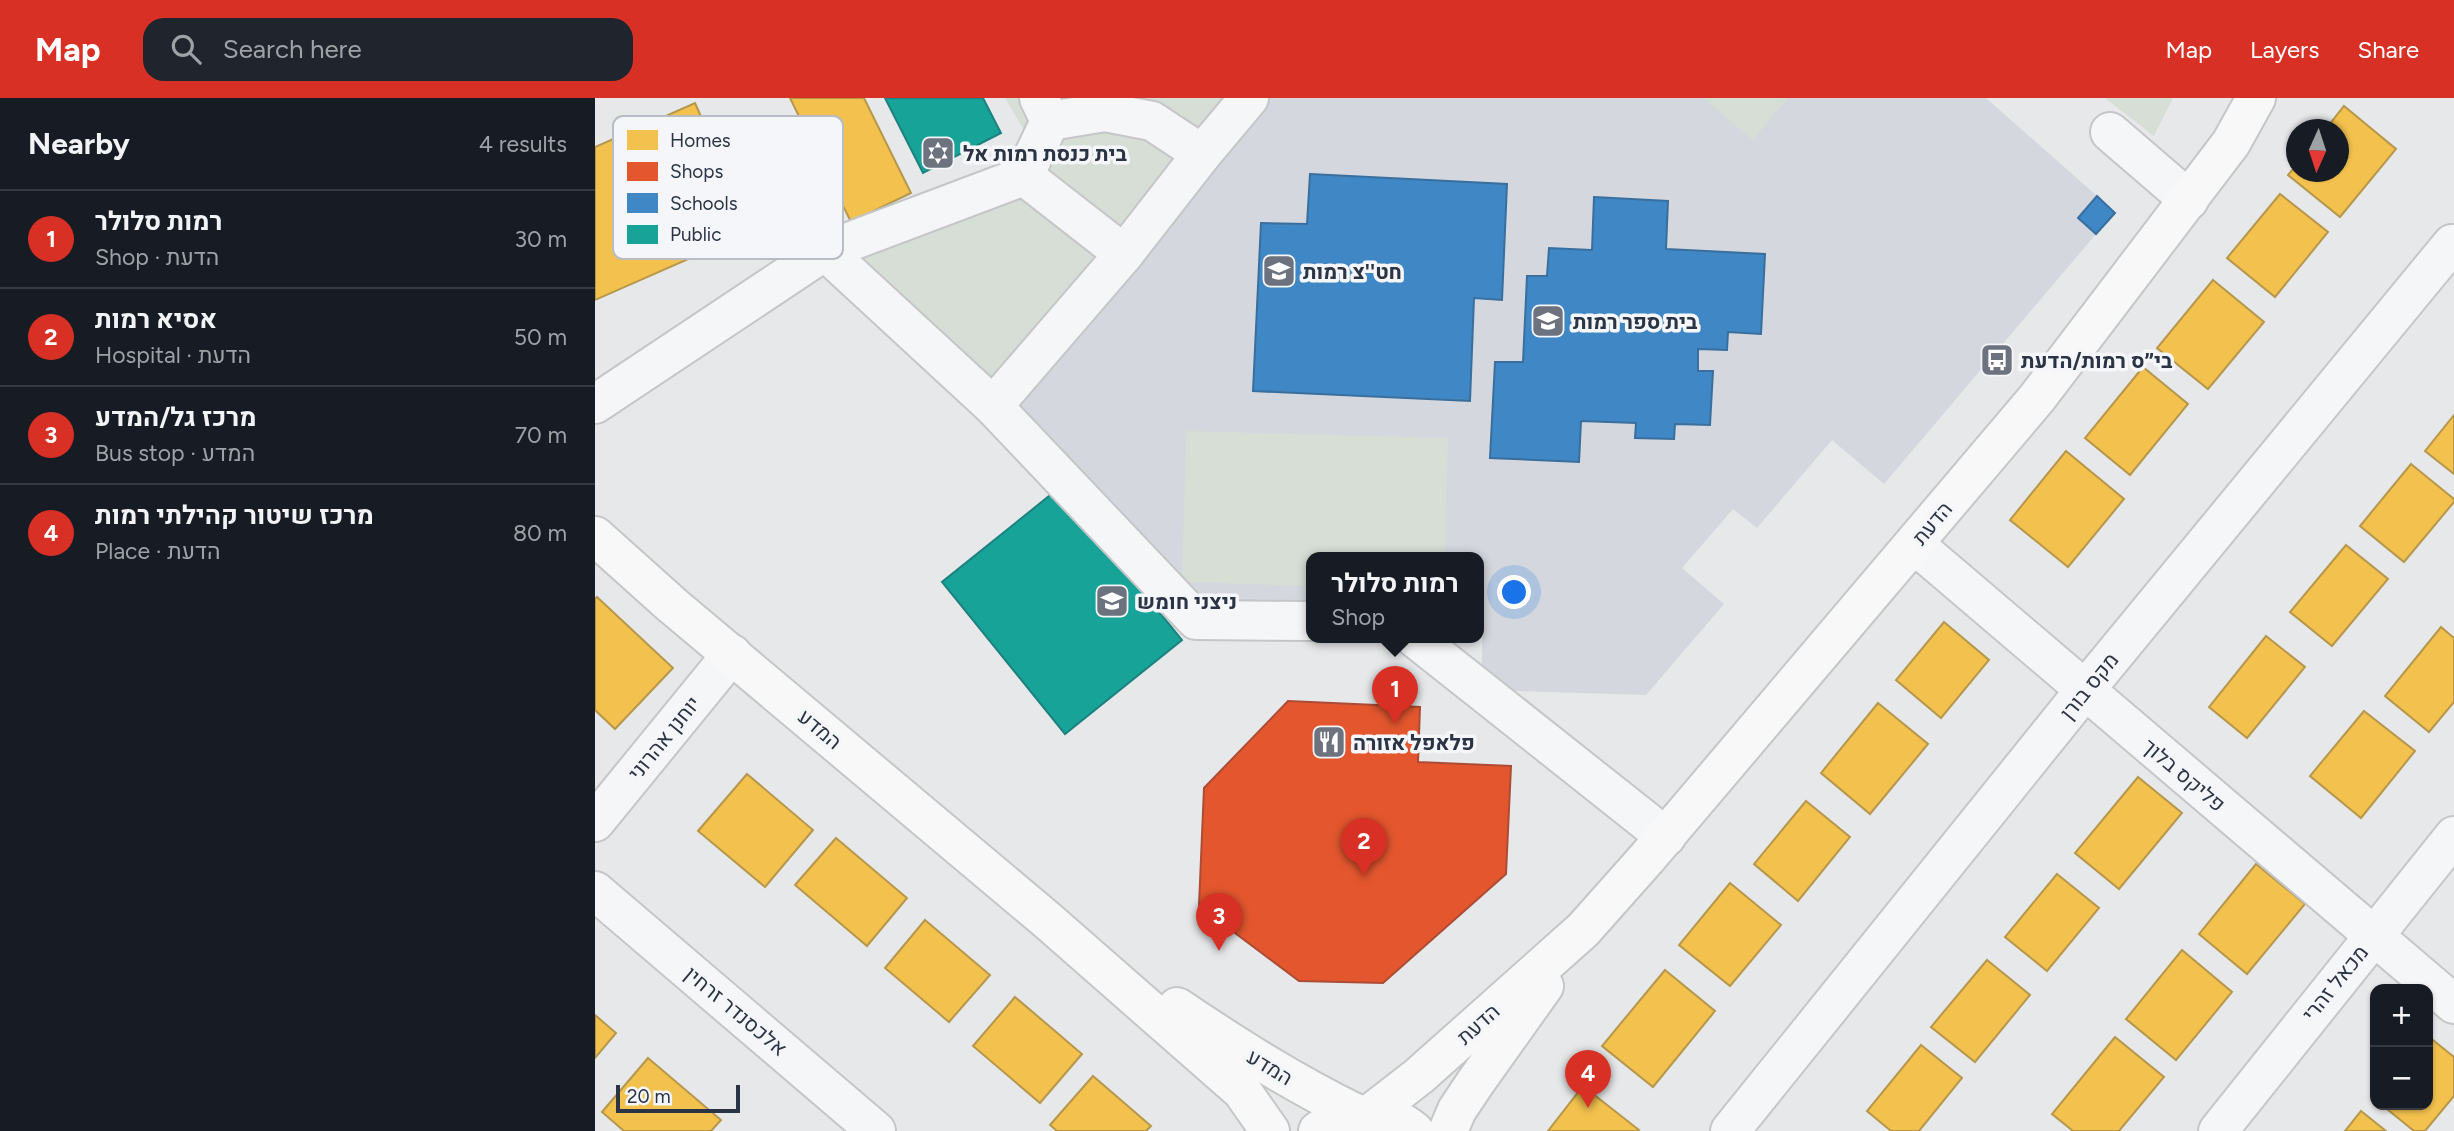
<!DOCTYPE html>
<html lang="en">
<head>
<meta charset="utf-8">
<style>
  body { margin:0; font-family:Figtree,Heebo,sans-serif; background:#20242c; color:#f1f3f6 }
  .controls { position:absolute; right:21px; bottom:21px; display:grid; overflow:hidden; border-radius:14px; box-shadow:0 2px 5px #0004 }
  .controls button { width:63px; height:63px; display:grid; place-items:center; padding:0; border:0; border-bottom:2px solid #363941; background:#171b24; color:#f1f3f6; font:35px sans-serif }
  .compass { position:absolute; left:1691px; top:21px; width:63px; height:63px; border-radius:50%; background:#171b24; box-shadow:0 2px 5px #0004; rotate:183deg }
  .scale { position:absolute; left:21px; bottom:18px; width:124px; box-sizing:border-box; padding-left:7px; border:4px solid #2b3445; border-top:0; font-size:19px; line-height:24px; white-space:nowrap; color:#2b3445; -webkit-text-stroke:5px #f4f6f9; paint-order:stroke }
  .you { position:absolute; left:920px; top:495px; width:24px; height:24px; margin:-18px; border:5px solid #fff; border-radius:50%; background:#1a73e8; box-shadow:0 0 0 10px #1a73e833 }
  .badge { display:grid; place-items:center; width:46px; height:46px; border-radius:50%; background:#d93025; color:#fff; font-size:23px; font-weight:700 }
  .pin { position:absolute; translate:-50% -58px; filter:drop-shadow(0 2px 4px #0008) }
  .pin::after { content:''; position:absolute; top:37px; width:24px; height:21px; background:inherit; clip-path:polygon(0 0,100% 0,50% 100%) }
  .popup { position:absolute; left:711px; top:454px; width:178px; height:91px; box-sizing:border-box; display:grid; place-content:center; border-radius:14px; background:#171b24; filter:drop-shadow(0 2px 5px #0005); font-size:23px; white-space:nowrap; color:#9ea1a6 }
  .popup b { font-size:26px; color:#f1f3f6 }
  .popup::after { content:''; position:absolute; left:50%; top:100%; margin-left:-14px; border:14px solid transparent; border-top-color:#171b24 }
  .list { margin:0; padding:0; list-style:none }
  h2 { display:flex; justify-content:space-between; align-items:center; height:91px; margin:0; padding:0 28px; font-size:30px }
  h2 small { font-size:23px; font-weight:400; color:#9ea1a6 }
  .list li { display:grid; grid-template-columns:46px 1fr auto; gap:21px; align-items:center; box-sizing:border-box; height:98px; padding:0 28px; border-top:2px solid #363941 }
  .list b { display:block; font-size:26px; white-space:nowrap }
  .list p { margin:0; font-size:23px; white-space:nowrap; color:#9ea1a6 }
  .list em { font-size:23px; font-style:normal; color:#9ea1a6 }
  .icon { flex:none; width:38px; height:38px; fill:none; stroke:currentColor; stroke-width:2; stroke-linecap:round; stroke-linejoin:round }
  .map { position:relative; flex:none; width:1859px; height:1033px; overflow:hidden }
  header { display:flex; align-items:center; gap:42px; box-sizing:border-box; height:98px; padding:0 35px; background:#d93025; color:#fff }
  header strong { font-size:33px }
  nav { display:flex; gap:38px; margin-inline-start:auto; font-size:24px }
  .search { width:490px; height:63px; background:#20242c; display:flex; align-items:center; gap:18px; box-sizing:border-box; padding:0 24px; border-radius:21px; color:#9ea1a6; font-size:26px }
  main { display:flex }
  aside { flex:1; background:#171b24 }
  .map>svg:first-child { display:block }
  .built { fill:#d4d7dd }
  .green { fill:#d6ded6 }
  .homes { fill:#f2c14e; stroke:#b6974b; stroke-width:2 }
  .shops { fill:#e4572e; stroke:#ac4c35; stroke-width:2 }
  .schools { fill:#3f88c5; stroke:#396f9f; stroke-width:2 }
  .public { fill:#17a398; stroke:#1d827f; stroke-width:2 }
  .lines { fill:none; stroke-linecap:round; stroke-linejoin:round }
  .street-casing { stroke:#c4c6c8; stroke-width:42 }
  .secondary-casing { stroke:#c4c6c8; stroke-width:42 }
  .street { stroke:#f5f6f7; stroke-width:38 }
  .secondary { stroke:#f8f8f8; stroke-width:38 }
  .labels { text-anchor:middle; dominant-baseline:central; stroke-width:7; stroke-linejoin:round; paint-order:stroke }
  .poi-label { font-size:21px; font-weight:bold; fill:#2b3445; stroke:#f4f6f9; text-anchor:start }
  .street-label { font-size:21px; fill:#2b3445; stroke:#f4f6f9 }
  .key { fill:#f4f6f9; stroke:#b8bcc3; stroke-width:2 }
  .key-label { font-size:19px; fill:#2b3445 }
</style>
</head>
<body>
<header>
<strong>Map</strong>
<div class="search"><svg class="icon" aria-label="search" viewBox="0 0 24 24"><circle cx="10" cy="10" r="6"/><path d="M15 15l6 6"/></svg>Search here</div>
<nav><a>Map</a><a>Layers</a><a>Share</a></nav>
</header>
<main>
<aside>
<h2>Nearby<small>4 results</small></h2>
<ul class="list">
<li><span class="badge">1</span><div><b>רמות סלולר</b><p>Shop · הדעת</p></div><em>30 m</em></li>
<li><span class="badge">2</span><div><b>אסיא רמות</b><p>Hospital · הדעת</p></div><em>50 m</em></li>
<li><span class="badge">3</span><div><b>מרכז גל/המדע</b><p>Bus stop · המדע</p></div><em>70 m</em></li>
<li><span class="badge">4</span><div><b>מרכז שיטור קהילתי רמות</b><p>Place · הדעת</p></div><em>80 m</em></li>
</ul>
</aside>
<div class="map">
<svg width="1859" height="1033" viewBox="0 0 1859 1033">
  <rect width="100%" height="100%" fill="#e6e8ea"/>
  <polygon class="built" points="668,0 1391,0 1502,98 1483,120 1501,136 1289,386 1237,342 1162,430 1138,411 1087,470 1129,506 1051,597 886,592 888,516 884,516 884,460 716,460 716,511 607,508 405,310"/>
  <g class="green">
    <polygon points="410,0 668,0 405,310 230,153 438,47"/>
    <polygon points="1108,0 1193,0 1158,42"/>
    <polygon points="1510,0 1578,0 1559,38"/>
    <polygon points="591,333 853,340 850,460 716,460 716,488 587,484"/>
  </g>
  <g class="homes">
    <polygon points="195,0 269,0 316,95 256,124"/>
    <polygon points="100,5 157,133 0,202 0,49"/>
    <polygon points="1749,8 1801,51 1745,119 1693,77 1702,66 1702,74 1744,74 1744,32 1730,32"/>
    <polygon points="1685,96 1733,134 1680,199 1632,160"/>
    <polygon points="1618,182 1669,224 1613,291 1562,250"/>
    <polygon points="1548,269 1593,306 1535,377 1490,340"/>
    <polygon points="1859,317 1859,376 1830,353"/>
    <polygon points="1471,353 1529,401 1473,469 1415,422"/>
    <polygon points="1816,366 1859,401 1859,404 1809,464 1765,428"/>
    <polygon points="1751,447 1793,481 1737,548 1695,514"/>
    <polygon points="2,499 78,570 20,631 0,612 0,501"/>
    <polygon points="1349,524 1394,562 1346,620 1301,582"/>
    <polygon points="1846,529 1859,540 1859,604 1834,634 1790,598"/>
    <polygon points="1671,538 1710,569 1652,640 1614,609"/>
    <polygon points="1283,605 1333,646 1275,716 1226,675"/>
    <polygon points="1769,613 1820,653 1766,720 1715,678"/>
    <polygon points="152,676 218,732 170,789 103,733"/>
    <polygon points="1543,679 1587,715 1524,791 1480,755"/>
    <polygon points="1211,703 1255,739 1203,803 1159,766"/>
    <polygon points="241,740 312,800 272,848 200,787"/>
    <polygon points="1661,766 1710,806 1652,876 1604,836"/>
    <polygon points="1462,776 1504,810 1452,873 1410,839"/>
    <polygon points="1135,785 1186,827 1135,888 1084,847"/>
    <polygon points="330,822 395,877 354,924 290,870"/>
    <polygon points="1587,852 1637,894 1581,962 1531,921"/>
    <polygon points="1392,862 1435,897 1380,964 1336,929"/>
    <polygon points="1070,872 1120,913 1058,989 1007,948"/>
    <polygon points="420,899 487,956 445,1005 378,948"/>
    <polygon points="0,917 21,935 0,960"/>
    <polygon points="1833,938 1859,959 1859,998 1830,1033 1819,1033 1787,1007 1833,1007"/>
    <polygon points="1520,939 1569,979 1524,1033 1478,1033 1457,1016"/>
    <polygon points="1326,947 1367,980 1324,1033 1296,1033 1272,1013"/>
    <polygon points="53,960 126,1022 116,1033 29,1033 7,1014"/>
    <polygon points="498,978 556,1028 551,1033 462,1033 455,1027"/>
    <polygon points="988,988 1044,1032 1043,1033 953,1033"/>
    <polygon points="1766,1013 1791,1033 1750,1033"/>
  </g>
  <polygon class="shops" points="693,603 825,609 823,664 916,668 911,776 788,885 704,883 604,808 609,690"/>
  <g class="schools">
    <polygon points="715,76 912,86 907,202 879,200 875,303 658,293 666,125 712,126"/>
    <polygon points="1502,98 1520,115 1501,136 1483,120"/>
    <polygon points="999,99 1073,103 1071,151 1170,156 1166,236 1133,234 1132,252 1103,251 1103,273 1118,273 1115,327 1080,326 1079,341 1040,340 1041,325 986,323 984,364 895,360 900,264 928,264 932,178 952,178 954,150 997,152"/>
  </g>
  <g class="public">
    <polygon points="290,0 388,0 406,35 328,75"/>
    <polygon points="464,390 587,542 470,636 347,484"/>
  </g>
  <g class="lines">
    <defs>
      <g id="street">
        <polyline points="444,0 455,23 510,14 557,23 607,56 654,0"/>
        <polyline points="455,23 429,78 529,156 607,56"/>
        <polyline points="1515,34 1594,102"/>
        <polyline points="230,153 398,308 601,522 716,523"/>
        <polyline points="0,306 230,153 429,78"/>
        <polyline points="398,308 529,156"/>
        <polyline points="1319,446 1859,906"/>
        <polyline points="820,540 1071,739"/>
        <polyline points="0,724 137,556"/>
        <polyline points="0,793 281,1033"/>
        <polyline points="1135,1033 1490,592 1857,146"/>
        <polyline points="1623,1033 1859,738"/>
      </g>
      <g id="secondary">
        <polyline points="0,438 77,507 452,822 647,993 675,1033"/>
        <path d="M582,909C640,948 698,985 762,1016"/>
        <polyline points="775,1016 824,978 988,832 1052,760 1442,300 1636,45 1661,0"/>
        <path d="M723,1033C751,1011 791,1010 819,1033"/>
        <polyline points="853,1033 862,1012 880,985 949,888"/>
      </g>
    </defs>
    <use href="#street" class="street-casing"/>
    <use href="#secondary" class="secondary-casing"/>
    <use href="#street" class="street"/>
    <use href="#secondary" class="secondary"/>
  </g>
  <defs>
    <symbol id="synagogue-square" viewBox="-11 -11 22 22"><rect x="-9" y="-9" width="18" height="18" rx="4" fill="#6c737f" stroke="#f4f6f9"/><path d="M0-6.5L5.6 3.2H-5.6ZM0 6.5L5.6-3.2H-5.6Z" fill="#fff"/></symbol>
    <symbol id="school-square" viewBox="-11 -11 22 22"><rect x="-9" y="-9" width="18" height="18" rx="4" fill="#6c737f" stroke="#f4f6f9"/><path d="M0-5L7-2L0 1L-7-2ZM-4 1L0 2.5L4 1V4Q0 6-4 4Z" fill="#fff"/></symbol>
    <symbol id="bus-square" viewBox="-11 -11 22 22"><rect x="-9" y="-9" width="18" height="18" rx="4" fill="#6c737f" stroke="#f4f6f9"/><path d="M-5-6H5V4H4V6H2V4H-2V6H-4V4H-5ZM-3.5-4V0h7V-4ZM-3.5 1.2v1.5H-2V1.2ZM2 1.2v1.5H3.5V1.2Z" fill="#fff"/></symbol>
    <symbol id="restaurant-square" viewBox="-11 -11 22 22"><rect x="-9" y="-9" width="18" height="18" rx="4" fill="#6c737f" stroke="#f4f6f9"/><path d="M-5-6h1v4h1v-4h1v4h1v-4h1v5L-1.5 .5V6h-2V.5L-5-1ZM5-6V6H3V1.5H1.5Q1.5-4 5-6Z" fill="#fff"/></symbol>
  </defs>
  <g fill-rule="evenodd">
    <use href="#synagogue-square" x="324" y="36" width="38" height="38"/>
    <use href="#school-square" x="665" y="154" width="38" height="38"/>
    <use href="#school-square" x="934" y="204" width="38" height="38"/>
    <use href="#bus-square" x="1383" y="243" width="38" height="38"/>
    <use href="#school-square" x="498" y="484" width="38" height="38"/>
    <use href="#restaurant-square" x="715" y="625" width="38" height="38"/>
  </g>
  <g class="labels">
    <g class="poi-label">
      <text x="368" y="55">בית כנסת רמות אל</text>
      <text x="708" y="173">חט''צ רמות</text>
      <text x="978" y="223">בית ספר רמות</text>
      <text x="1426" y="262">בי״ס רמות/הדעת</text>
      <text x="542" y="503">ניצני חומש</text>
      <text x="758" y="644">פלאפל אזורה</text>
    </g>
    <g class="street-label">
      <text transform="translate(1337 425) rotate(-50)">הדעת</text>
      <text transform="translate(1494 588) rotate(-51)">מקס בורן</text>
      <text transform="translate(225 631) rotate(40)">המדע</text>
      <text transform="translate(69 640) rotate(-51)">יוחנן אהרוני</text>
      <text transform="translate(1589 677) rotate(40)">פליקס בלוך</text>
      <text transform="translate(1740 885) rotate(-51)">מכאל זהרי</text>
      <text transform="translate(141 913) rotate(40)">אלכסנדר זרחין</text>
      <text transform="translate(883 926) rotate(-42)">הדעת</text>
      <text transform="translate(675 969) rotate(31)">המדע</text>
    </g>
  </g>
  <rect x="18" y="18" width="230" height="143" rx="10" class="key"/>
  <rect x="32" y="32" width="31" height="20" fill="#f2c14e"/>
  <rect x="32" y="64" width="31" height="19" fill="#e4572e"/>
  <rect x="32" y="95" width="31" height="20" fill="#3f88c5"/>
  <rect x="32" y="127" width="31" height="19" fill="#17a398"/>
  <g class="key-label">
    <text x="75" y="49">Homes</text>
    <text x="75" y="80">Shops</text>
    <text x="75" y="112">Schools</text>
    <text x="75" y="143">Public</text>
  </g>
</svg>
<div class="controls">
<button>+</button>
<button>−</button>
</div>
<svg class="compass" viewBox="-18 -18 36 36"><path d="M0-13l5 13h-10z" fill="#e53935"/><path d="M0 13l5-13h-10z" fill="#9ea1a6"/></svg>
<div class="scale">20 m</div>
<div class="you"></div>
<div class="pin badge" style="left:800px;top:626px">1</div>
<div class="popup"><b>רמות סלולר</b>Shop</div>
<div class="pin badge" style="left:769px;top:778px">2</div>
<div class="pin badge" style="left:624px;top:853px">3</div>
<div class="pin badge" style="left:993px;top:1010px">4</div>
</div>
</main>
</body>
</html>
